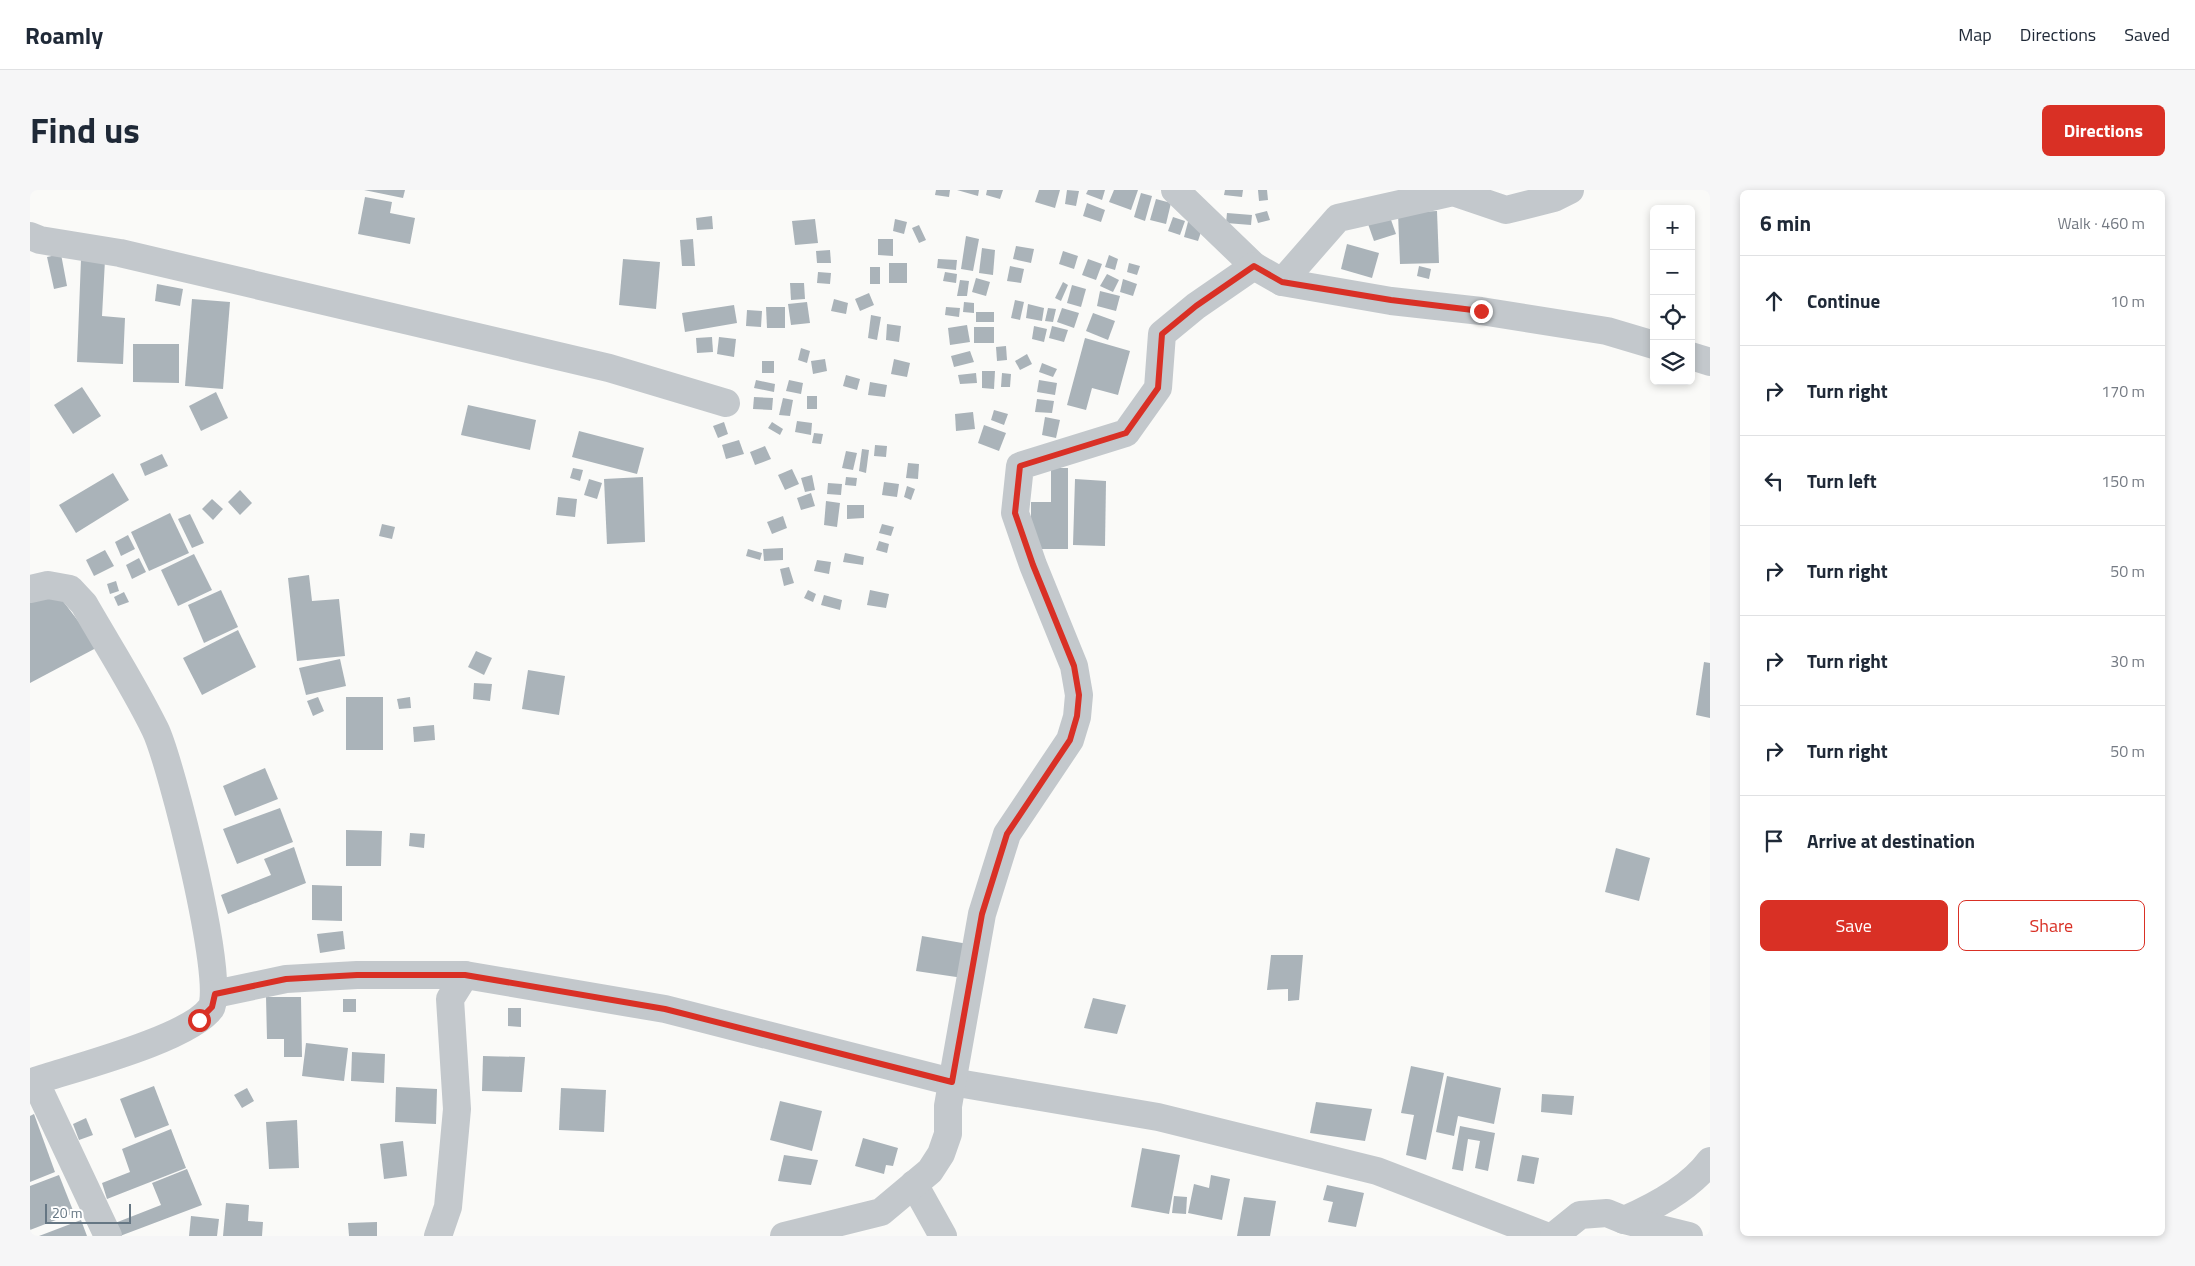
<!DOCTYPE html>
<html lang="en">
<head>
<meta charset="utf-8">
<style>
  body { margin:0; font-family:"Titillium Web",sans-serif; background:#f6f6f7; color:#1f2937 }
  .controls { position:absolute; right:15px; top:15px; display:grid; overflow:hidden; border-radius:8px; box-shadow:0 2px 8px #0003 }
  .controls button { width:45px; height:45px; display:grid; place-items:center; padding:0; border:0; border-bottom:1px solid #e0e1e3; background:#fff; color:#1f2937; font:25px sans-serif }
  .scale { position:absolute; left:15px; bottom:12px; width:86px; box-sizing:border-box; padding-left:5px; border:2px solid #657683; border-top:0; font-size:14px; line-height:18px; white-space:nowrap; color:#657683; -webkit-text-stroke:4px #fff; paint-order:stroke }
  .stop { position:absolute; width:15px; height:15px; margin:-11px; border:4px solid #d93025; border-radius:50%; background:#fff }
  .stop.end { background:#d93025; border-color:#fff; box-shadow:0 1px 5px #0008 }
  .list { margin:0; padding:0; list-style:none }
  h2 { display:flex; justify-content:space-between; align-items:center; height:65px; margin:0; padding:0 20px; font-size:21px }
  h2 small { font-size:16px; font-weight:400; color:#747a83 }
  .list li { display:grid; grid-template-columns:32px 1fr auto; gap:15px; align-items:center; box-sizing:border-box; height:90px; padding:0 20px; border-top:1px solid #e0e1e3 }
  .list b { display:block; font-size:19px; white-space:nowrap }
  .list em { font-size:16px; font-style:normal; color:#747a83 }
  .actions { display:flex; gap:10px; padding:15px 20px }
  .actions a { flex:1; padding:11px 0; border:1px solid #d93025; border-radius:8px; text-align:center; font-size:18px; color:#d93025 }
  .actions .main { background:#d93025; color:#fff }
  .icon { flex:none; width:28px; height:28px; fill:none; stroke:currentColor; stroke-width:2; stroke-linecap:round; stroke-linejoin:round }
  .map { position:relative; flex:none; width:1680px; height:1046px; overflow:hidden; border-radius:8px }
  header { display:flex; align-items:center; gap:30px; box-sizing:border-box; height:70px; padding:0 25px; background:#fff; border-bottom:1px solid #e0e1e3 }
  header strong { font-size:24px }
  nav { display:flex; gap:28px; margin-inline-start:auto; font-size:18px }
  .intro { display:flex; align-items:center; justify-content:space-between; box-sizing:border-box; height:120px; padding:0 30px }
  h1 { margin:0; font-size:35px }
  .button { padding:12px 22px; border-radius:8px; background:#d93025; color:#fff; font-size:18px; font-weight:700 }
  main { display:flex; gap:30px; padding:0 30px }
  aside { flex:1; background:#fff; border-radius:8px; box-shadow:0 2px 8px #0003 }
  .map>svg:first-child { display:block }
  .building { fill:#aab3b9 }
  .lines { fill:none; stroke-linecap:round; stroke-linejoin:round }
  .minor { stroke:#c3c8cc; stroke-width:28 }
  .route { stroke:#d93025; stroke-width:6 }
</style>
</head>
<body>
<header>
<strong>Roamly</strong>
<nav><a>Map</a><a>Directions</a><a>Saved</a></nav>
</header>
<div class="intro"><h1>Find us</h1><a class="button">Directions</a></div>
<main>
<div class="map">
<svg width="1680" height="1046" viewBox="0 0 1680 1046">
  <rect width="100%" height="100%" fill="#fafaf8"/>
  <g class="building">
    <polygon points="334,0 375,0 373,8"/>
    <polygon points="906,0 920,0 919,7 905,5"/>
    <polygon points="927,0 949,0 948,6"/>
    <polygon points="957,0 973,0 970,9 956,5"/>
    <polygon points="1009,0 1030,0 1025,18 1005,12"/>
    <polygon points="1037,0 1049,1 1046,16 1035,14"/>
    <polygon points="1058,0 1075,0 1072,10 1056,4"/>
    <polygon points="1084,0 1108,0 1101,20 1079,12"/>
    <polygon points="1195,0 1213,0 1212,7 1194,5"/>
    <polygon points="1228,0 1237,0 1238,10 1229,11"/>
    <polygon points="1111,3 1122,6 1115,31 1104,27"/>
    <polygon points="335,7 362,12 360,23 385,28 380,54 328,44"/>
    <polygon points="1126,9 1141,13 1136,34 1120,30"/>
    <polygon points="1057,13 1075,20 1071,32 1053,26"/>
    <polygon points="1237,21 1240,30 1228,33 1225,24"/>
    <polygon points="1407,21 1409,73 1370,74 1368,23"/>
    <polygon points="1197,23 1222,25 1221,35 1196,33"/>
    <polygon points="682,26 683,39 667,40 666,28"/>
    <polygon points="1143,27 1155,31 1150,45 1138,41"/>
    <polygon points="1360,27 1366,44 1344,51 1338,34"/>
    <polygon points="1159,28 1174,33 1168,51 1154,47"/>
    <polygon points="785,29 788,53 765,55 762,31"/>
    <polygon points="865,29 877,32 874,44 863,41"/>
    <polygon points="889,35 896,50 889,53 882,38"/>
    <polygon points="936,46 949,49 943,81 931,79"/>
    <polygon points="663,49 665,76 652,76 650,50"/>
    <polygon points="848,49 863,49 863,66 848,65"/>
    <polygon points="1317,54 1349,63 1342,88 1311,79"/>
    <polygon points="986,56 1004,59 1001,73 983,69"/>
    <polygon points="952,58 965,60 963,85 949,83"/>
    <polygon points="800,60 801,73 787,73 786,61"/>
    <polygon points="1033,61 1048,66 1044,79 1029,74"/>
    <polygon points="31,64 37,96 24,99 17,67"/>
    <polygon points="1079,65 1088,69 1085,80 1075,77"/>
    <polygon points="51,69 75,70 72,126 95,128 93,174 47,172"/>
    <polygon points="593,69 630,72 626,119 589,115"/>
    <polygon points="908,69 927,70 926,80 907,78"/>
    <polygon points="1058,69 1072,74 1066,90 1052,85"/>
    <rect x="859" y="73" width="18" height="20"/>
    <polygon points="1099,73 1110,76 1107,85 1097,82"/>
    <polygon points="980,76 994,79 991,93 977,91"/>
    <polygon points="1389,76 1401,79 1399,89 1387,86"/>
    <rect x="840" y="77" width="10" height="17"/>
    <polygon points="788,82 801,83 800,94 787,93"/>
    <polygon points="915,82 927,84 926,93 913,91"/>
    <polygon points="1077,84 1089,90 1083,102 1070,96"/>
    <polygon points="946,88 960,92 956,106 942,102"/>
    <polygon points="1093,89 1107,94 1103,106 1090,102"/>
    <polygon points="930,90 939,91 937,106 927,106"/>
    <polygon points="1033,92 1038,95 1031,111 1025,108"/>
    <polygon points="760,93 774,93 775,109 761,110"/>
    <polygon points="127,94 153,99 150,116 125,111"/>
    <polygon points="1042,95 1056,99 1051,117 1037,113"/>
    <polygon points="1070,101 1090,106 1086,121 1067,116"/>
    <polygon points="839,103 844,115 830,121 825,109"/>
    <polygon points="162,109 200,112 193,199 155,196"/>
    <polygon points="804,109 818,113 816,124 801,121"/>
    <polygon points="985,110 994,112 990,130 981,128"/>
    <polygon points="777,112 780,133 761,135 758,114"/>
    <polygon points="934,112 944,113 944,123 933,122"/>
    <polygon points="998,114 1014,118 1012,131 996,128"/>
    <polygon points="704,115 707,133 655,142 652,123"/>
    <polygon points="736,117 755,117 755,138 737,138"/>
    <polygon points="916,117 930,118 929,127 915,125"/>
    <polygon points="1018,118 1026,119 1023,132 1015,131"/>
    <polygon points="1032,118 1049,123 1044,138 1027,132"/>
    <polygon points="717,120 732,121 731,137 716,136"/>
    <rect x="946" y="122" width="18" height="10"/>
    <polygon points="1063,123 1085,131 1078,150 1056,141"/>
    <polygon points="841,125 851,127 847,150 838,148"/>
    <polygon points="857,134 871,136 869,152 856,150"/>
    <polygon points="937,135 940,152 920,155 918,138"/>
    <polygon points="1004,136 1017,139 1014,152 1002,149"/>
    <polygon points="1022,136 1038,140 1034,152 1019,148"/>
    <rect x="944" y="137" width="20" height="16"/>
    <polygon points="682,147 683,162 667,163 666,148"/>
    <polygon points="689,147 706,149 704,167 687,164"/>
    <polygon points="1055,148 1100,161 1088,205 1062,198 1056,220 1037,215"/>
    <polygon points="103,154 149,154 149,193 103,192"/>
    <polygon points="976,156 977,170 967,171 966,157"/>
    <polygon points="771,158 780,161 777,173 768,170"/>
    <polygon points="940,161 944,172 924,177 921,166"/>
    <polygon points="997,164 1002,174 990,180 985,171"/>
    <polygon points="795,169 797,181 783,184 781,171"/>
    <polygon points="864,169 880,173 877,187 861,184"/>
    <rect x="732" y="171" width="12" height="12"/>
    <polygon points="1012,173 1027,179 1023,187 1009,182"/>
    <polygon points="952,181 965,181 964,199 952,198"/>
    <polygon points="946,183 947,193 930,194 928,185"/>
    <polygon points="972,183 981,184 980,197 971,197"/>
    <polygon points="816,185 830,189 827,200 813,196"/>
    <polygon points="726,190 745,194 744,202 724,198"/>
    <polygon points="759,190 773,193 771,204 756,201"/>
    <polygon points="1009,190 1027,193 1025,205 1007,202"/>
    <polygon points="840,192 857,195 855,207 838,205"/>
    <polygon points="52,197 71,226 43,244 24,215"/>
    <polygon points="186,202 198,228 171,241 159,216"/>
    <rect x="777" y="206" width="10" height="13"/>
    <polygon points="724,207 743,208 742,220 723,219"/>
    <polygon points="753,208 763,210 760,226 749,225"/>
    <polygon points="1007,209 1024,211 1022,223 1005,222"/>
    <polygon points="438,215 506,230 500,260 431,245"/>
    <polygon points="964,220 978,224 974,235 961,230"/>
    <polygon points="943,222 945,239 926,241 925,224"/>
    <polygon points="1015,227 1030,230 1026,248 1012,245"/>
    <polygon points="767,231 782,233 781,245 765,242"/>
    <polygon points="694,232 698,244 688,248 683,236"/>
    <polygon points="742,232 753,239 750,245 738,238"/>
    <polygon points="954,235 976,243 969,261 948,253"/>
    <polygon points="549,241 614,258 607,284 542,267"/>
    <polygon points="784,243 793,244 791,254 782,253"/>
    <polygon points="709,250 714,264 696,269 692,255"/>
    <polygon points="845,255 857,256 856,267 844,266"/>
    <polygon points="735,256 741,269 725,275 720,262"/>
    <polygon points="832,259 839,260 836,283 829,281"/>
    <polygon points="816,261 827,263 823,280 812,278"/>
    <polygon points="132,264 138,276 115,286 110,274"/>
    <polygon points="878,273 889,274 888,289 876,288"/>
    <polygon points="543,278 553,280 550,291 540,288"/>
    <polygon points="1021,278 1038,278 1038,359 1001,359 1001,312 1021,312"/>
    <polygon points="762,279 769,294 755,300 748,285"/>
    <polygon points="83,283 99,310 46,343 29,315"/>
    <polygon points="782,285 785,300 775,302 771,288"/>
    <polygon points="613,287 615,352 577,354 574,289"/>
    <polygon points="816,287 827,288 826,296 815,295"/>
    <polygon points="559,289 572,293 567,309 554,305"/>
    <polygon points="1045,289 1076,291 1075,356 1043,355"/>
    <polygon points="854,292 869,294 867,307 852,305"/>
    <polygon points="798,293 812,294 811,305 797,304"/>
    <polygon points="877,296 885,299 881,310 874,307"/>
    <polygon points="210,300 222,313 210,325 198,312"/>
    <polygon points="781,303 785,316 771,320 767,308"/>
    <polygon points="528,307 547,309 545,327 526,325"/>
    <polygon points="182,309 193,319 183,330 172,319"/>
    <polygon points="796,311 810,313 807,337 794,335"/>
    <polygon points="817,315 834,315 834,328 817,329"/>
    <polygon points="140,323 159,363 119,381 101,342"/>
    <polygon points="160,324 174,353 162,358 148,329"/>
    <polygon points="753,326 757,338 742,344 737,332"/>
    <polygon points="352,334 365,337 362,349 349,346"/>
    <polygon points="852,334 864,337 861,346 849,343"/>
    <polygon points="98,345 105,359 91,366 85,352"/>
    <polygon points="849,351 859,354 857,363 846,360"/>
    <polygon points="753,358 753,370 734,371 733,359"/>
    <polygon points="718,359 732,363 730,370 716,366"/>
    <polygon points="75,360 84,376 64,386 56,370"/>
    <polygon points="815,363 834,367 833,375 813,372"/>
    <polygon points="164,364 182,400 148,416 131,380"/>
    <polygon points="109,368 116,382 102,389 96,375"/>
    <polygon points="787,370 801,372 799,384 784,381"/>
    <polygon points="759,377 764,393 754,396 750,379"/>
    <polygon points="279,385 282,411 309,409 315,466 267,471 258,388"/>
    <polygon points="86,391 89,401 80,404 77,394"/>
    <polygon points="23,398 68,457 0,493 0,413"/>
    <polygon points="191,400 208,437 174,453 158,415"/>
    <polygon points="778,400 786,404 783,412 774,408"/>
    <polygon points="840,400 859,404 856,418 837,415"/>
    <polygon points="94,402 99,412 88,416 84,407"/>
    <polygon points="794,405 812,410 810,420 791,415"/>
    <polygon points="208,440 226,477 172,505 153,468"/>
    <polygon points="446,461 462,468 454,485 438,477"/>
    <polygon points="310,469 316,496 276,505 269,478"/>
    <polygon points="1674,472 1680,473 1680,528 1666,525"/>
    <polygon points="498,480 535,486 529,525 492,519"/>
    <polygon points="444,493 462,494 460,511 443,509"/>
    <polygon points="288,507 294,521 283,526 277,511"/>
    <rect x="316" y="507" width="37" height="53"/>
    <polygon points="380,507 381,518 369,519 367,509"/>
    <polygon points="404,535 405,550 384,552 383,537"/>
    <polygon points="235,578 248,609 205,626 193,596"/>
    <polygon points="250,618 263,652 207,674 193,639"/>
    <polygon points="316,640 352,641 351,676 316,676"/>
    <polygon points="380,643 395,644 394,658 379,656"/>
    <polygon points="264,657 276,693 198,724 191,705 241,685 234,669"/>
    <polygon points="1586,658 1620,668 1609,711 1575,702"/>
    <polygon points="282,695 312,696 312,731 282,730"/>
    <polygon points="313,741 315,759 290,763 287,744"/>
    <polygon points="892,746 938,754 933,788 886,781"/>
    <polygon points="1241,765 1273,765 1269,810 1258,811 1258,799 1237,800"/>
    <polygon points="236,807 271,807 272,867 254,867 254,849 237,849"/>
    <polygon points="1063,808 1096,815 1087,844 1054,838"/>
    <rect x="313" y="809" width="13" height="13"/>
    <polygon points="478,818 491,818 491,837 478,836"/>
    <polygon points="276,853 318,858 314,891 272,886"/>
    <polygon points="322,862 355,864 354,893 321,891"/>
    <polygon points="453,866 495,867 492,902 452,901"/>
    <polygon points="1381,876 1414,883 1396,970 1376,965 1384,925 1371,923"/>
    <polygon points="1417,886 1471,898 1464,934 1428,926 1424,946 1406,942"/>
    <polygon points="124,896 139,935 105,948 90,909"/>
    <polygon points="366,897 407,899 406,934 365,932"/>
    <polygon points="217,898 224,911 212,918 204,905"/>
    <polygon points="531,898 576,900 574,942 529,940"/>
    <polygon points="1512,904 1544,906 1542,925 1511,922"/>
    <polygon points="750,911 792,921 782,961 740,950"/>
    <polygon points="1286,912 1342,919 1335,951 1280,943"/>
    <polygon points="4,924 25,982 0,992 0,926"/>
    <polygon points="56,928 63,945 49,950 43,934"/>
    <polygon points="267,930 269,978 239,979 236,932"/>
    <polygon points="1430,936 1465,943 1458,981 1445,978 1450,951 1438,949 1433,981 1422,979"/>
    <polygon points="141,939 156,978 77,1009 72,993 100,982 92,959"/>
    <polygon points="833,948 868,958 863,976 856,975 854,984 825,976"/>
    <polygon points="373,951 377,986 354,989 350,954"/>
    <polygon points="1112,958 1150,965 1139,1024 1101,1017"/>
    <polygon points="754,965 788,970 781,995 748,991"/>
    <polygon points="1492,965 1509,968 1504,994 1487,991"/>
    <polygon points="157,979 172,1015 90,1046 85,1033 131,1015 122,993"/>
    <polygon points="29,985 44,1023 0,1040 0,996"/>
    <polygon points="1181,985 1200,989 1192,1030 1158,1023 1164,994 1179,998"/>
    <polygon points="1297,995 1334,1003 1326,1037 1298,1032 1303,1012 1293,1010"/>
    <polygon points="1144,1006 1157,1007 1156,1024 1142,1023"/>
    <polygon points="1214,1007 1246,1011 1240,1046 1207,1046"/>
    <polygon points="196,1013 219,1015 218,1031 233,1032 232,1046 193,1046"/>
    <polygon points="161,1026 189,1029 187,1046 159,1046"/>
    <polygon points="51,1030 57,1046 9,1046"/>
    <polygon points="347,1032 347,1046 319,1046 318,1033"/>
  </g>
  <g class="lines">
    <g class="minor">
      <polyline points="1145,0 1224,76 1252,92 1361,111 1451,121 1577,141 1624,155"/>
      <polyline points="0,46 10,50 90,63 579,178 696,213"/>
      <polyline points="1252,92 1308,28 1423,2 1476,20 1524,8 1540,0"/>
      <polyline points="1661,166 1680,172"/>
      <path d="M0,399L18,395L40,399L54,414C78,456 104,496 125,539C141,571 197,795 181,818C159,849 44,878 5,891L78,1046"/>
      <polyline points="185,804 256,789 327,785 435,785 635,819 922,892 1128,927 1347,981 1516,1046"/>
      <polyline points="884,994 913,1046"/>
      <path d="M1594,1030C1624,1017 1660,998 1680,971"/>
      <polyline points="408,1046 418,1017 427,919 420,809 435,785"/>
      <polyline points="754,1046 851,1022 900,981 911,964 918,944 918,916 952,724 977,644 1040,550 1047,527 1049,505 1044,476 1003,375 985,323 990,276 1096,243 1128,198 1132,144 1166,116 1224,76"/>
      <polyline points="1524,1046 1550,1025 1577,1023 1594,1030 1659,1046"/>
    </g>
  </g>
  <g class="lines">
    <polyline class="route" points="169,830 182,817 185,804 256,789 327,785 435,785 635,819 922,892 952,724 977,644 1040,550 1047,526 1049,505 1044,476 1003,375 985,323 990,276 1096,243 1128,198 1132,144 1166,116 1224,76 1252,92 1361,110 1451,121"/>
  </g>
</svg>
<div class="controls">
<button>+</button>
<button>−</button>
<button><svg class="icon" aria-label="locate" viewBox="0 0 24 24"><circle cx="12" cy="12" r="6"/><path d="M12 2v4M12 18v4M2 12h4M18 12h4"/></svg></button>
<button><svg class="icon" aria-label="layers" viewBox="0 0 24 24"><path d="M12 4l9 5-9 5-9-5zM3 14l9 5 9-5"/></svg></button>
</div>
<div class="scale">20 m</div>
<div class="stop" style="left:169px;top:830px"></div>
<div class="stop end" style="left:1451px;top:121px"></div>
</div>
<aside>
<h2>6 min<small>Walk · 460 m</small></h2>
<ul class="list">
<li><svg class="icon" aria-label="ahead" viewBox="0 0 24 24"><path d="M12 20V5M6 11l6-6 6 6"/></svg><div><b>Continue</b></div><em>10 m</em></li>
<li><svg class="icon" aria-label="right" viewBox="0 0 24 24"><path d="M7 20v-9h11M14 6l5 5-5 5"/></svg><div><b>Turn right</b></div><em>170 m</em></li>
<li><svg class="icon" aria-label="left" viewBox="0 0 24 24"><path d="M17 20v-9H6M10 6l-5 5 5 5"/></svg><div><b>Turn left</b></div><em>150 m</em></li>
<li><svg class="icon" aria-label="right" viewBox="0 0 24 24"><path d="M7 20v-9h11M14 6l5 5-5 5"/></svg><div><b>Turn right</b></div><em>50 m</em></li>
<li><svg class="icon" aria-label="right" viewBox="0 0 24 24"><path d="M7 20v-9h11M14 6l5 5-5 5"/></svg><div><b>Turn right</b></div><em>30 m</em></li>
<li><svg class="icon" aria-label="right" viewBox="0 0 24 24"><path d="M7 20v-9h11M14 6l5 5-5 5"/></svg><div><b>Turn right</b></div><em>50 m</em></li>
<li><svg class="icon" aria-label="arrive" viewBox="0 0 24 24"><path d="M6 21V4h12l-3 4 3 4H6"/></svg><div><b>Arrive at destination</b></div></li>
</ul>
<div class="actions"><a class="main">Save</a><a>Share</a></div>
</aside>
</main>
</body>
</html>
